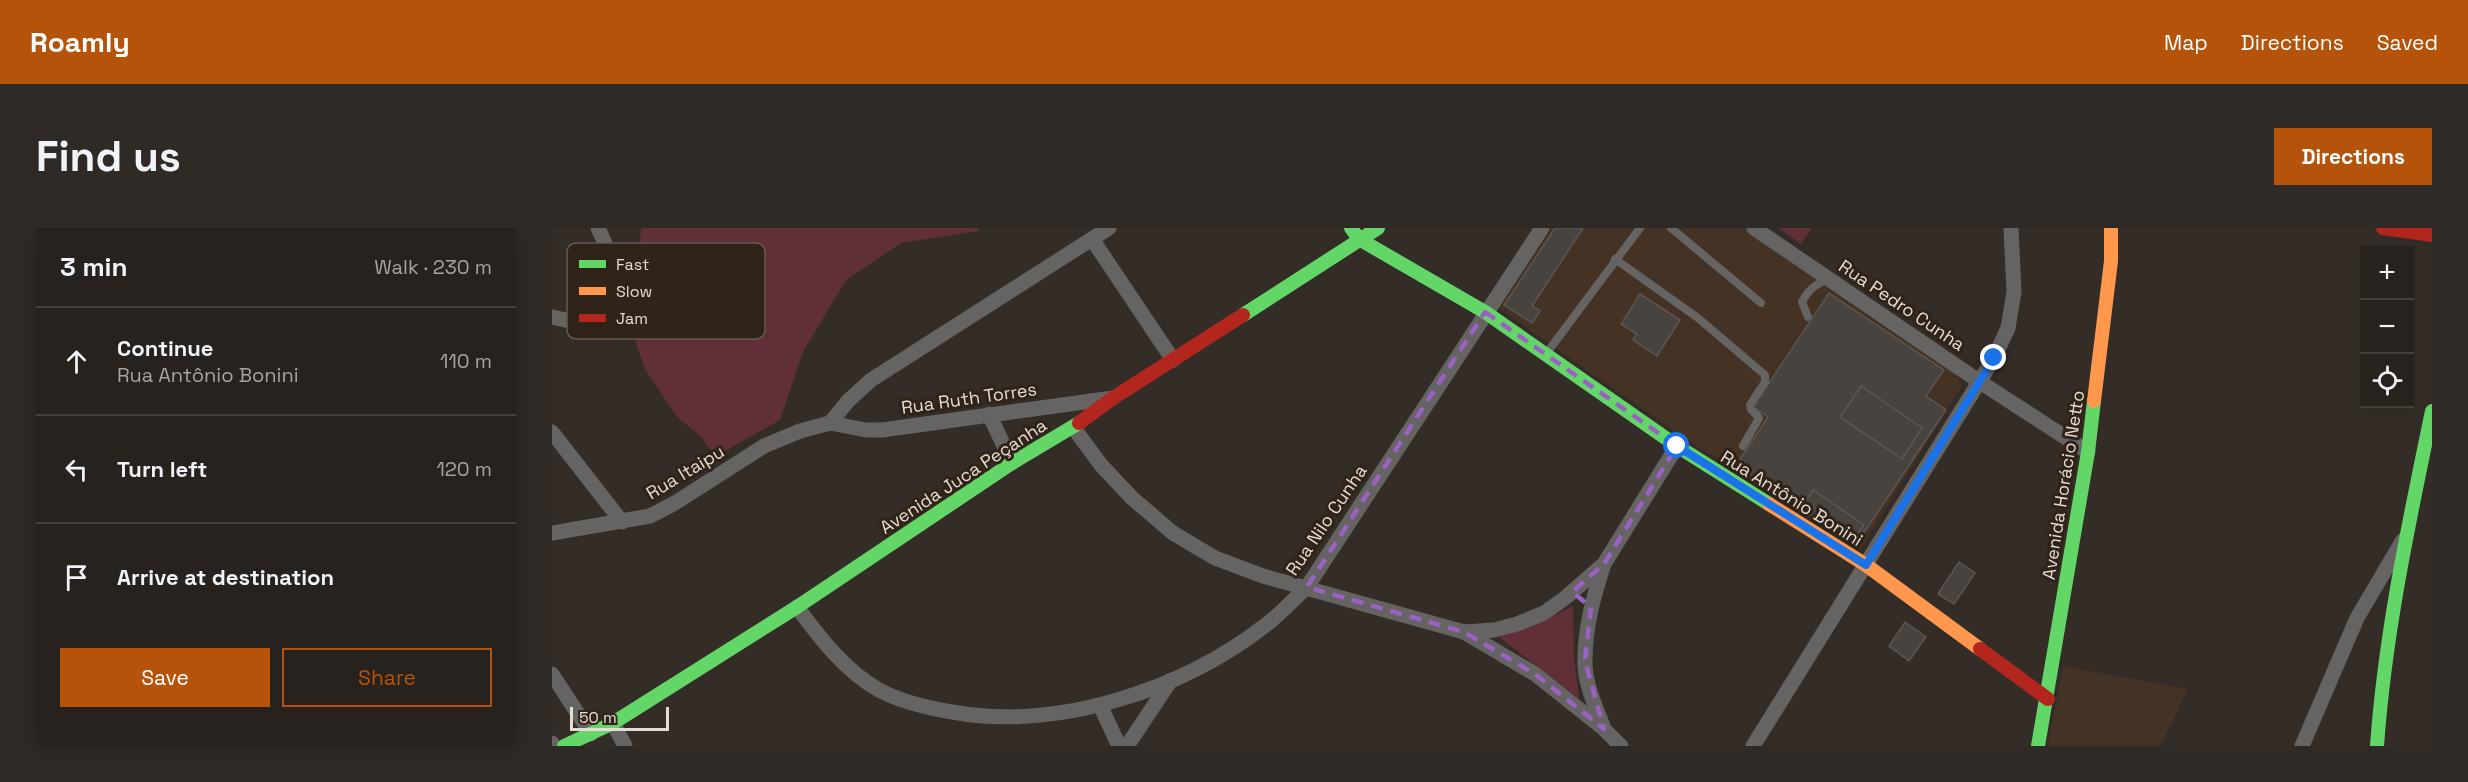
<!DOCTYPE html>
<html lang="en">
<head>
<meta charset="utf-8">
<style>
  body { margin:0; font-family:"Space Grotesk",sans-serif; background:#2f2a26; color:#f1f3f6 }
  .controls { position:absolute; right:18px; top:18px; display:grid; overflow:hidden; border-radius:0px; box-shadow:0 6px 24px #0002 }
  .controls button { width:54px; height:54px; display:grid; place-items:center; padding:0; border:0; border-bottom:2px solid #433f3b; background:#27221d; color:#f1f3f6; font:30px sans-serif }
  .scale { position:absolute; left:18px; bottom:15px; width:99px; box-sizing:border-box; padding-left:6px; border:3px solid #e5dcd4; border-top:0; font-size:16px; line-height:21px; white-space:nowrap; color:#e5dcd4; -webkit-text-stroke:4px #302317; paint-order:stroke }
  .stop { position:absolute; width:18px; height:18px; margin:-14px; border:4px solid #1a73e8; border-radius:50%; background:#fff }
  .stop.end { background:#1a73e8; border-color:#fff; box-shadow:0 2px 6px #0008 }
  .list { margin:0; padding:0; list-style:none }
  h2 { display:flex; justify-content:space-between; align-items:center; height:78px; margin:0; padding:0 24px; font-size:26px }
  h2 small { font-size:20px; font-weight:400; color:#a4a4a4 }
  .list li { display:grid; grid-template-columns:39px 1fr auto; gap:18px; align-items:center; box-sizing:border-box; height:108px; padding:0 24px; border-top:2px solid #433f3b }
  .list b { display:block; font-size:22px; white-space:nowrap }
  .list p { margin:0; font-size:20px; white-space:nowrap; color:#a4a4a4 }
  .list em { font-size:20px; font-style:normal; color:#a4a4a4 }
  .actions { display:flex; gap:12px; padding:18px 24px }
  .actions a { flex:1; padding:14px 0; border:2px solid #b45309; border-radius:0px; text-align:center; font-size:21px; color:#b45309 }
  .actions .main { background:#b45309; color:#fff }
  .icon { flex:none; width:33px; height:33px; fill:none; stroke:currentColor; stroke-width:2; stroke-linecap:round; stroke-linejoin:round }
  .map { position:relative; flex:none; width:1880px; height:518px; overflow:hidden; border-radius:0px }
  header { display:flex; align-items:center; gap:36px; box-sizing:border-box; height:84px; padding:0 30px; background:#b45309; color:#fff }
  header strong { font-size:28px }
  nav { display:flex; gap:33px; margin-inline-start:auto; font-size:21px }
  .intro { display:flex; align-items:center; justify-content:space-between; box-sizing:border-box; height:144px; padding:0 36px }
  h1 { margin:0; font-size:42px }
  .button { padding:15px 27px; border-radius:0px; background:#b45309; color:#fff; font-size:21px; font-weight:700 }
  main { display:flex; gap:36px; padding:0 36px }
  aside { flex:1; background:#27221d; border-radius:0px; box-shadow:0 6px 24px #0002 }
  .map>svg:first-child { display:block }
  .built { fill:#443224 }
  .green { fill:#612f37 }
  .building { fill:#49433f; stroke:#5d5652; stroke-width:1.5 }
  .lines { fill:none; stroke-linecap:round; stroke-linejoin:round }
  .lane { stroke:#666462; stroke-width:8 }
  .street { stroke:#666462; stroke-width:15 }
  .fast { stroke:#63d668; stroke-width:14 }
  .slow { stroke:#ff974d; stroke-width:14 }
  .jam { stroke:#b3261e; stroke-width:14 }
  .route { stroke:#1a73e8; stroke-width:8 }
  .marked { fill:none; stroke:#9b61c5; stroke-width:4.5; stroke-dasharray:12 8; stroke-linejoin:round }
  .labels { text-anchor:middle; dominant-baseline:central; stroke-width:6; stroke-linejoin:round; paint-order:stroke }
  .street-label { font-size:18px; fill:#e5dcd4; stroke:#302317 }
  .key { fill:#302317; stroke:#665a50; stroke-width:1.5 }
  .key-label { font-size:16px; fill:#e5dcd4 }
</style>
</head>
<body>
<header>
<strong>Roamly</strong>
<nav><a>Map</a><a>Directions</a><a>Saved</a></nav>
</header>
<div class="intro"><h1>Find us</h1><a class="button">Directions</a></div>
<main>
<aside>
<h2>3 min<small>Walk · 230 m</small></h2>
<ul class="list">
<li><svg class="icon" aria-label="ahead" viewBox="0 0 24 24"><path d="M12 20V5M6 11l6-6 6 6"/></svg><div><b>Continue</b><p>Rua Antônio Bonini</p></div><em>110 m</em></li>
<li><svg class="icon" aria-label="left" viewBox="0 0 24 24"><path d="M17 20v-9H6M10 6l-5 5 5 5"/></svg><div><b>Turn left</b></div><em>120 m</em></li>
<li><svg class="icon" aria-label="arrive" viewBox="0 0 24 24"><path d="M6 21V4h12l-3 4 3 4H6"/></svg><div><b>Arrive at destination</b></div></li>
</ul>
<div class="actions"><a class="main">Save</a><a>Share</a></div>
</aside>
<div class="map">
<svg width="1880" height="518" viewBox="0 0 1880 518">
  <rect width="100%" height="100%" fill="#342d27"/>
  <g class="built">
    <polygon points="999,0 1193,0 1240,30 1399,141 1411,156 1308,322 1125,205 945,79"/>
    <polygon points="1511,438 1636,461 1608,518 1496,518"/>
  </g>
  <g class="green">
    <polygon points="89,0 427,0 426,3 349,15 294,52 251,124 228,192 164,228 147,207 125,189 93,141 76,93 88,18"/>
    <polygon points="1226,0 1260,0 1249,16"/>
    <polygon points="1021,378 1022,429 1027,471 947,409 993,392"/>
  </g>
  <g class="building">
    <polygon points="1003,0 1031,0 980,78 988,83 980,95 952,77"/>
    <polygon points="1277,65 1392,142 1374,168 1394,182 1304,317 1184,237 1216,189 1201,179"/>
    <polygon points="1088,66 1128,92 1105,128 1081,112 1085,106 1069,96"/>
    <polygon points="1309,158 1370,200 1350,231 1288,189"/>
    <polygon points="1261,262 1312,297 1304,308 1253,274"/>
    <polygon points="1407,334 1423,345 1402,376 1386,366"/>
    <polygon points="1353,394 1374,409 1357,433 1337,418"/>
  </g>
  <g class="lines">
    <g class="lane">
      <polyline points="1119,0 1209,75"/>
      <polyline points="1063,31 1146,90 1213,147 1213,154 1198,177 1199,181 1207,190 1191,218"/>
      <path d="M1256,89L1250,74C1256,61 1264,57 1276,50"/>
      <polyline points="994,126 1088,0"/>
    </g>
    <g class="street">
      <polyline points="1202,0 1428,154 1536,224"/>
      <polyline points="540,11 621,132"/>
      <polyline points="0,89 46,99 65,94 72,80 74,62 46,0"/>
      <polyline points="437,186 460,235"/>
      <polyline points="278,195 296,173 319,152 557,0"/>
      <polyline points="521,199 549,237 580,270 621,305 663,330 711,348 912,404 983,446 1052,501 1069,518"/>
      <polyline points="0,204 70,294"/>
      <polyline points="0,305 98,288 123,275 212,218 248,203 278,195 314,202 330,202 561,170"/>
      <path d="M245,379C268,410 292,442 327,462C349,474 376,480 400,484C506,503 631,462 715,396C729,385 742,371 755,359L990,0"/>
      <polyline points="912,404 942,402 965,396 992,385 1013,370 1052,336 1125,218"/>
      <polyline points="0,446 39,506"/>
      <polyline points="548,477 567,518"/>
      <polyline points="61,495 73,518"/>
      <path d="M1051,498C1043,477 1032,454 1033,431C1033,398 1042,367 1052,336"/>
      <polyline points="0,515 1,518"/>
      <polyline points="575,518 619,452"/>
      <polyline points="1201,518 1442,130 1456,100 1462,64 1459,0"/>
      <polyline points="1750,518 1805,390 1851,312"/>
    </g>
    <g class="fast">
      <polyline points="799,0 807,11 933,84 1125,218 1217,276"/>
      <polyline points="691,87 826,0"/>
      <polyline points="12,518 61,495 245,379 460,235 527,195"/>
      <polyline points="1486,518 1536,224 1542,173"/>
      <path d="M1825,518C1833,405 1857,294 1880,183"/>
    </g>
    <g class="slow">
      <polyline points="1542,173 1559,33 1559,0"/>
      <polyline points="1217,276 1314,337 1428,421"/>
    </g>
    <g class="jam">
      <polyline points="1831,0 1880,7"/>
      <polyline points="527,195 561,170 691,87"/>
      <polyline points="1428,421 1496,471"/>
    </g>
  </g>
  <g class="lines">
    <polyline class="route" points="1125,218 1314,337 1442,130"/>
  </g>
  <path class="marked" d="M933,84L1125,218L1052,336L1020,364L1039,379L1033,433L1052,501L983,446L912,404L755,359Z"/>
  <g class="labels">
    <g class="street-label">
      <text transform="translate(1350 77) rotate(34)">Rua Pedro Cunha</text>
      <text transform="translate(417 170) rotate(-8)">Rua Ruth Torres</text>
      <text transform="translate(133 244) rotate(-31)">Rua Itaipu</text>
      <text transform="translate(411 248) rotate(-33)">Avenida Juca Peçanha</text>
      <text transform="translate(1511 257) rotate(-81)">Avenida Horácio Netto</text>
      <text transform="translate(1240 270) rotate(32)">Rua Antônio Bonini</text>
      <text transform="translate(774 292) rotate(-56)">Rua Nilo Cunha</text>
    </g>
  </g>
  <rect x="15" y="15" width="198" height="96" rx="9" class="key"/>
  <rect x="27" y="32" width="27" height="8" fill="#63d668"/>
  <rect x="27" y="59" width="27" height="8" fill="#ff974d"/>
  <rect x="27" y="86" width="27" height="8" fill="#b3261e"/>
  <g class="key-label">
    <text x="64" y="42">Fast</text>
    <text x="64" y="69">Slow</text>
    <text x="64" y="96">Jam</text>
  </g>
</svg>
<div class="controls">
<button>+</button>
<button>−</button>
<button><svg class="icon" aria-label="locate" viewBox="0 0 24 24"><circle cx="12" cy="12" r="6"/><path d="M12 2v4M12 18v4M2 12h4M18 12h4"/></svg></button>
</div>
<div class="scale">50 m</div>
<div class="stop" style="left:1125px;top:218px"></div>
<div class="stop end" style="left:1442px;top:130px"></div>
</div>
</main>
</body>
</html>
